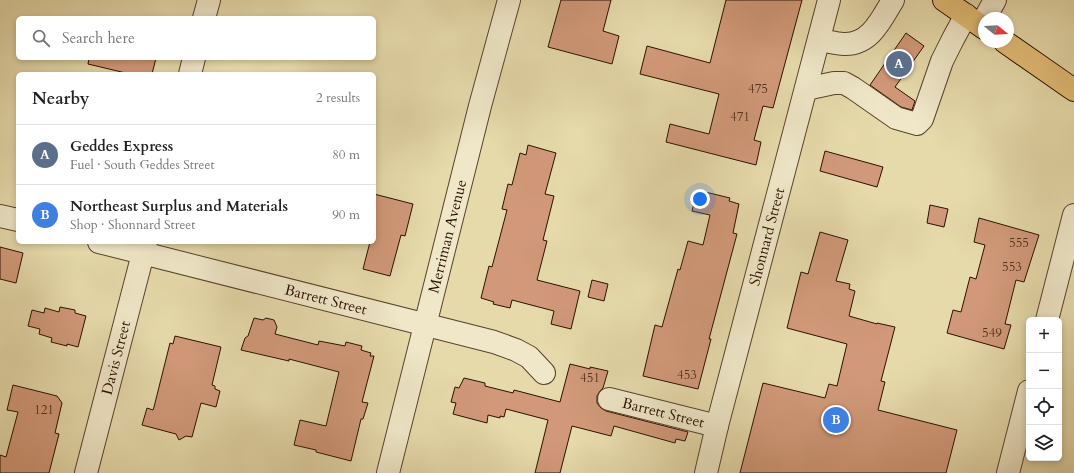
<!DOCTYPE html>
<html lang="en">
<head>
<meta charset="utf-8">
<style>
  body { margin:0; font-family:Cardo,serif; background:#f2f2f2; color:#222 }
  .controls { position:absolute; right:12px; bottom:12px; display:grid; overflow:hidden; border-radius:6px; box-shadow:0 2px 6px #0003 }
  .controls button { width:36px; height:36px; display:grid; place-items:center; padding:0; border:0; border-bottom:1px solid #e0e0e0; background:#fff; color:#222; font:20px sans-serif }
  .compass { position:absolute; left:978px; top:12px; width:36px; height:36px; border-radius:50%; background:#fff; box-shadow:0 2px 6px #0003; rotate:108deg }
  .you { position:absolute; left:700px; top:199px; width:14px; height:14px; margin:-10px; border:3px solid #fff; border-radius:50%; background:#1a73e8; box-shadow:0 0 0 6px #1a73e833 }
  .badge { display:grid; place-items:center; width:26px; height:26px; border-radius:50%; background:#0b8043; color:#fff; font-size:13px; font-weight:700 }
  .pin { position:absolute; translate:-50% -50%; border:2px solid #fff; box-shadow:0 1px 4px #0006 }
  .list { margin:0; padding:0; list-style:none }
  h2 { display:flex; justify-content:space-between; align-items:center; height:52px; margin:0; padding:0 16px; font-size:17px }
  h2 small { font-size:13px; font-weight:400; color:#767676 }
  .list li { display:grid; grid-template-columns:26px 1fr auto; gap:12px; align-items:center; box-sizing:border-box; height:60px; padding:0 16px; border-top:1px solid #e0e0e0 }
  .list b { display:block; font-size:15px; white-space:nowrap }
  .list p { margin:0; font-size:13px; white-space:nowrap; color:#767676 }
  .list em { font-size:13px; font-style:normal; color:#767676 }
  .icon { flex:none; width:22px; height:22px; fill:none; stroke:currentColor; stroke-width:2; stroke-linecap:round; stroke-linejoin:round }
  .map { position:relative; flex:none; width:1074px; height:473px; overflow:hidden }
  .search { position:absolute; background:#fff; box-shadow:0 2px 6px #0003; left:16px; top:16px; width:360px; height:44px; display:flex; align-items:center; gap:10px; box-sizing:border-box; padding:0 14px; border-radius:6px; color:#767676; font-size:15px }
  .panel { position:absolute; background:#fff; box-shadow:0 2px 6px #0003; left:16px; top:72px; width:360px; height:172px; border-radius:6px }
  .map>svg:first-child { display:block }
  .building { fill:#d19979; stroke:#2b1000 }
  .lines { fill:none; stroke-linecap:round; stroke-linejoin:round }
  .minor-casing { stroke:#5a422b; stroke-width:24 }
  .major-casing { stroke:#2b1000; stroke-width:24 }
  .minor { stroke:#efe7c8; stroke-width:22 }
  .major { stroke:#e3bd76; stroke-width:22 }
  .labels { text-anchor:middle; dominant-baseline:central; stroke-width:4; stroke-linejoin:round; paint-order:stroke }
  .number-label { font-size:13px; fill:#54321e }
  .street-label { font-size:15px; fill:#2b1000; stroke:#efe7c8 }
</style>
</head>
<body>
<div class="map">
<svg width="1074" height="473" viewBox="0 0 1074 473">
  <rect width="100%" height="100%" fill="#e6daab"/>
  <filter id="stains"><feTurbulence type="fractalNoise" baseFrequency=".005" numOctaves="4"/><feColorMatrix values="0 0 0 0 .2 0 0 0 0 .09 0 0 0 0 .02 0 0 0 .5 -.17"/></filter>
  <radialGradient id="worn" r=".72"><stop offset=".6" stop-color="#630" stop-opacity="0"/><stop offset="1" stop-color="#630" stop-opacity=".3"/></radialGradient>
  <g class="building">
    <polygon points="561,0 611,0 603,31 619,36 612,64 548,47"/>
    <polygon points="726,0 802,0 773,108 763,106 754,140 761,142 756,165 666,142 670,124 709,134 719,94 640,74 647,46 710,63"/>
    <polygon points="906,33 924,46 895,87 915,101 912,110 901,107 870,85"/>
    <polygon points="89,58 156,58 152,74 130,74 88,64"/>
    <polygon points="528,145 556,153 545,194 554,196 543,240 547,241 537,280 580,291 571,329 551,324 554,311 512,300 510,308 493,304 494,302 481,298 489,266 492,267 507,210 502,209 508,184 512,185 520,153 526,155"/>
    <polygon points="825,151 883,167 877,187 820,171"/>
    <polygon points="697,190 730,198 729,201 739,204 733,233 737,234 709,339 711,339 698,389 643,376 655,325 662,327 678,269 680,270 688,241 703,245 710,215 692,211"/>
    <polygon points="374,194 413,204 405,236 401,235 390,276 363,269 370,242 374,242"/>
    <polygon points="930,205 948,209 944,227 927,223"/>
    <polygon points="979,218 1039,235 1024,282 1016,280 1005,324 1011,325 1004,349 947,333 953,310 961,312 970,277 976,279 985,245 974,242"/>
    <polygon points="820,232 848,240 836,281 850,284 849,289 855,291 849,316 877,324 877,323 895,327 881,381 885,382 878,410 957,430 946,473 740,473 763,383 825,398 829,384 837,386 847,344 787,328 801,272 808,274"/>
    <polygon points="0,247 23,253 16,283 0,279"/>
    <polygon points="592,280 608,284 604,301 588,297"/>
    <polygon points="60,307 75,310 75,313 86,316 78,347 67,344 67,346 51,342 52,338 39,334 40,329 28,326 32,310 44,313 45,308 59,312"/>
    <polygon points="254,318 263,320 266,318 274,320 277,327 275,334 318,345 319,341 345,346 346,342 362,346 361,350 371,353 370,356 374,356 362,402 368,403 363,419 361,419 351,461 316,452 316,450 294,445 300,420 326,426 339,372 289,359 289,361 241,350 245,338 248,336"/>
    <polygon points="175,336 221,347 212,385 215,386 215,389 220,391 216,407 201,403 192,437 186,436 179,440 176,434 142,425 147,408 153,410 154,407 170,343 173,344"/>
    <polygon points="570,364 590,369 590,367 608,371 603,388 600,391 597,396 597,403 601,408 606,411 688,432 685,441 676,439 675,443 614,426 611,436 572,426 560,473 535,473 548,420 506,409 504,417 500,416 500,418 488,415 487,423 453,414 456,403 451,402 455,387 459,388 464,378 485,383 485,386 513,393 514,390 560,402"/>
    <polygon points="13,385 57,396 62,403 55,433 59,434 49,473 0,473 0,455 6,457 18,412 7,410"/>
  </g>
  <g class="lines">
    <defs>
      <g id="minor">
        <polyline points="204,18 209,0"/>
        <polyline points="985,18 995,0"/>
        <path d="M819,40C827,41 836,44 844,44C870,45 881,20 893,0"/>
        <polyline points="190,74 194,58"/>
        <polyline points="806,89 834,83 844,83 853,88 896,118 917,124 922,119 942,61 953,39 966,15"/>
        <polyline points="0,216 18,220"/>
        <path id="s1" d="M99,242L494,342L516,350L529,357L544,373"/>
        <polyline points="1047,320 1074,215"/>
        <path id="s2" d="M609,399L717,426"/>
        <path id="s3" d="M86,473L146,242"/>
        <path id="s4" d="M388,473L480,106L509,0"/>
        <path id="s5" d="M706,473L717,426L829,0"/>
        <polyline points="1008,473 1029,391"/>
      </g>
      <g id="major">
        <polyline points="944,0 984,28"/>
        <polyline points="1005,42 1074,90"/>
      </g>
    </defs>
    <use href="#minor" class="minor-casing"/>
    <use href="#major" class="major-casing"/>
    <use href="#minor" class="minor"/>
    <use href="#major" class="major"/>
  </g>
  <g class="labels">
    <g class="number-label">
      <text x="758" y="89">475</text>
      <text x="740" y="117">471</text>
      <text x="1019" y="243">555</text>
      <text x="1012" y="267">553</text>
      <text x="992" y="333">549</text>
      <text x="687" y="375">453</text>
      <text x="590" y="378">451</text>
      <text x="44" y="410">121</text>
    </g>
    <g class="street-label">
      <text stroke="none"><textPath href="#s4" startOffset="244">Merriman Avenue</textPath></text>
      <text stroke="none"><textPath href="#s5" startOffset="244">Shonnard Street</textPath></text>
      <text stroke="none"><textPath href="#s1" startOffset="234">Barrett Street</textPath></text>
      <text stroke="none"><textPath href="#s3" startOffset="119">Davis Street</textPath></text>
      <text stroke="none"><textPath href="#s2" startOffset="56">Barrett Street</textPath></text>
    </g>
  </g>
  <rect width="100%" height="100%" filter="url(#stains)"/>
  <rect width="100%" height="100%" fill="url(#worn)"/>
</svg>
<div class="controls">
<button>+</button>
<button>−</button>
<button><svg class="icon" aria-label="locate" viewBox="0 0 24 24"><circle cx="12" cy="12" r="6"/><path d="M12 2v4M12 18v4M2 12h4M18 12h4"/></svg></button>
<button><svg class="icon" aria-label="layers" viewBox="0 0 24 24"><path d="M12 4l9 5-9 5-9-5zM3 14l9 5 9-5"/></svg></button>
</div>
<svg class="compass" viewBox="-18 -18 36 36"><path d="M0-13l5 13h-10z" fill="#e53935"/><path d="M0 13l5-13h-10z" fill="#767676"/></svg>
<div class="you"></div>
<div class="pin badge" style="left:899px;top:64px;background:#5c6f8a">A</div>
<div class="pin badge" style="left:836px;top:420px;background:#3f7fe0">B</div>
<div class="search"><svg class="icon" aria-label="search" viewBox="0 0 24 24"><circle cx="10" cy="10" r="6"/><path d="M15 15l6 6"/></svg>Search here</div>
<section class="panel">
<h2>Nearby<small>2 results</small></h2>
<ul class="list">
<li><span class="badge" style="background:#5c6f8a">A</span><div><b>Geddes Express</b><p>Fuel · South Geddes Street</p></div><em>80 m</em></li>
<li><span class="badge" style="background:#3f7fe0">B</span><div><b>Northeast Surplus and Materials</b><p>Shop · Shonnard Street</p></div><em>90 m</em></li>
</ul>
</section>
</div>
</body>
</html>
